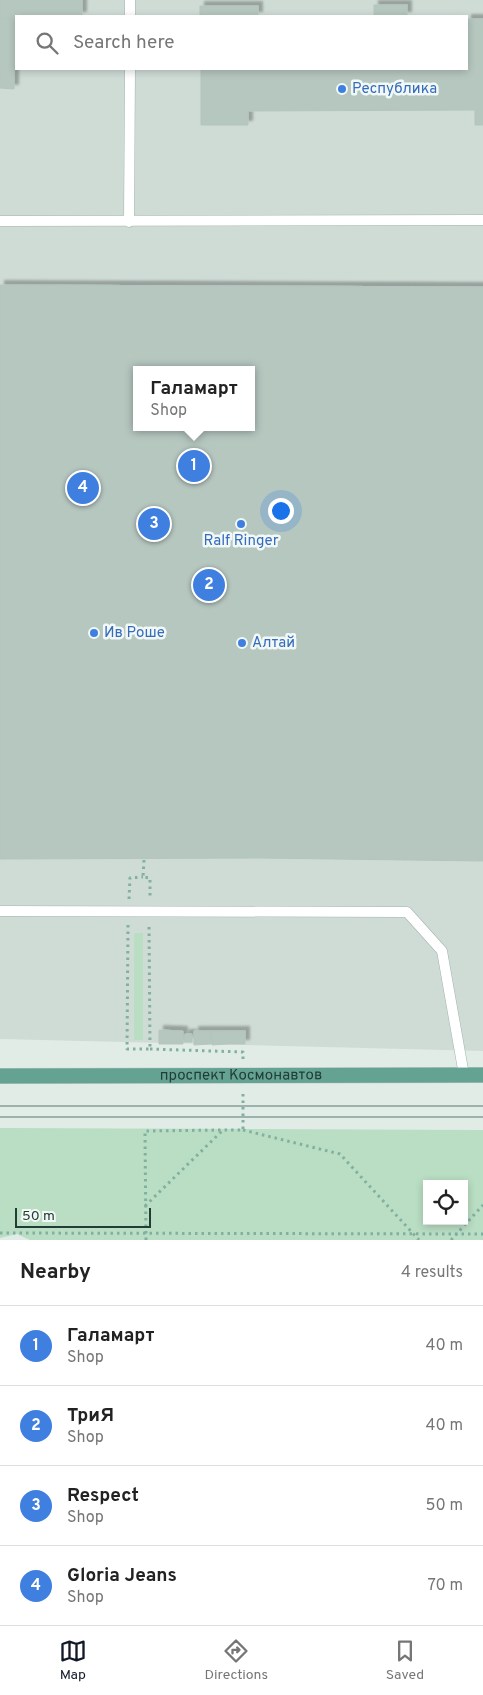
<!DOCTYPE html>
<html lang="en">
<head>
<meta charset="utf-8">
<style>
  body { margin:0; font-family:Overpass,sans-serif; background:#f6f6f6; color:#222 }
  .controls { position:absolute; right:15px; bottom:15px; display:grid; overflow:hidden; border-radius:0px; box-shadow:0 2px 8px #0003 }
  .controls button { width:45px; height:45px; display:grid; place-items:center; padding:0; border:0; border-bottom:1px solid #e0e0e0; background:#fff; color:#222; font:25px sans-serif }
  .scale { position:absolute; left:15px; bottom:12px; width:136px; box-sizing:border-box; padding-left:5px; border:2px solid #213d35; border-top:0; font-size:14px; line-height:18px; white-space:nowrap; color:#213d35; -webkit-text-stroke:4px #f2f8f5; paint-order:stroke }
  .you { position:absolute; left:280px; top:510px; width:18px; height:18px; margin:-12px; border:4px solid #fff; border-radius:50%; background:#1a73e8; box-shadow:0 0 0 8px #1a73e833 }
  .badge { display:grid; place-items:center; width:32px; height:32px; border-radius:50%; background:#111827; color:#fff; font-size:16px; font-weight:700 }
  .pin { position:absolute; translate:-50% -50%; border:2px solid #fff; box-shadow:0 1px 5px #0006 }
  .popup { position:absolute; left:133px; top:366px; width:122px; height:65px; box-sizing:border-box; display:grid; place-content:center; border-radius:0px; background:#fff; filter:drop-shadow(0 1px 4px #0005); font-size:16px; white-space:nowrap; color:#767676 }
  .popup b { font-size:19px; color:#222 }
  .popup::after { content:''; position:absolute; left:50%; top:100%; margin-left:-10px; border:10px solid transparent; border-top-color:#fff }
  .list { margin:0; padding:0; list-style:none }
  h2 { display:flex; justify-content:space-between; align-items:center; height:65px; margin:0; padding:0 20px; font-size:21px }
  h2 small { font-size:16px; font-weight:400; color:#767676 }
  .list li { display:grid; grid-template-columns:32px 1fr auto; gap:15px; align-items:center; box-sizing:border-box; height:80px; padding:0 20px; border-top:1px solid #e0e0e0 }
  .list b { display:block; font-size:19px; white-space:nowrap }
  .list p { margin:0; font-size:16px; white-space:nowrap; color:#767676 }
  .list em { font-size:16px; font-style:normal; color:#767676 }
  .icon { flex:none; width:28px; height:28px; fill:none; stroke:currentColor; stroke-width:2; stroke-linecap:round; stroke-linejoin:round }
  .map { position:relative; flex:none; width:483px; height:1240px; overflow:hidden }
  .search { position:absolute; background:#fff; box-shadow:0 2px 8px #0003; left:15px; right:15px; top:15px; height:55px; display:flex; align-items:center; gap:12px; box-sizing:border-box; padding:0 18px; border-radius:0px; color:#767676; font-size:19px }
  .sheet { height:385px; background:#fff }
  nav { display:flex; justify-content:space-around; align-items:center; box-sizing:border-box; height:70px; border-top:1px solid #e0e0e0; background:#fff; font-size:14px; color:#767676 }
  nav a { display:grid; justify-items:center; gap:2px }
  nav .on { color:#111827 }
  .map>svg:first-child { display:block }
  .built { fill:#cfdcd6; fill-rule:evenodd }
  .green { fill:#b9dec3; fill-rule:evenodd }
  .building { fill:#b6c7c0; stroke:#b3c6be; fill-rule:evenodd; filter:url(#shadow) }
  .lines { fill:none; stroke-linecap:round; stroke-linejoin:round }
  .service-casing { stroke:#a4b4ae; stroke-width:11 }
  .primary-casing { stroke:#c1c9c6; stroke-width:16 }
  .path { stroke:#81b0a1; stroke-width:3; stroke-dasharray:2.5 4; stroke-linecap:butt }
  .service { stroke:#fff; stroke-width:10 }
  .primary { stroke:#64a392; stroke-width:15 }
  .tram { stroke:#5b7971; stroke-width:1 }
  .shop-dot { fill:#3f7fe0; stroke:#f2f8f5; stroke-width:2 }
  .labels { text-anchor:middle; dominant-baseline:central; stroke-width:5; stroke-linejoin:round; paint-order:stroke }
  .shop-label { font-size:15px; fill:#366cbe; stroke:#f2f8f5; text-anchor:start }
  .street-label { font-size:15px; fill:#213d35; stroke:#f2f8f5 }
</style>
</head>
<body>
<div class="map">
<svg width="483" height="1240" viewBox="0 0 483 1240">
  <defs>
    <filter id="shadow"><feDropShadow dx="4.5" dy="-4.5" stdDeviation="1" flood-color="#0004"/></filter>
  </defs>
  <rect width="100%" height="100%" fill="#e1ece7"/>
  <path class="built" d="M0,0H483V1051L0,1039ZM16,16H467V69H16ZM136,370H252V427H136Z"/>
  <g class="green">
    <rect x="134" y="933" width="9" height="107"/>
    <path d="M0,1128L483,1130V1240H30L17,1234L0,1238ZM427,1184H464V1221H427Z"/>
  </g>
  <g class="building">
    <polygon points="0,0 82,0 82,16 16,16 16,64 14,64 14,18 0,18"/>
    <rect x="374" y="5" width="33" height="11"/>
    <rect x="200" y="6" width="58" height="10"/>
    <polygon points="0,18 14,18 14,89 0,88"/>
    <polygon points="467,19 483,19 483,125 475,125 475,110 248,111 248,125 201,125 201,69 467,69"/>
    <path d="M0,285L483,287V861L260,858L0,859ZM136,370H252V427H136Z"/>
    <polygon points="159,1030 183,1031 183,1044 159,1044"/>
    <polygon points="194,1031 211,1031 211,1044 194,1045"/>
    <polygon points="211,1031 228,1031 228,1044 212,1045"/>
    <rect x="228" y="1031" width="17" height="13"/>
    <polygon points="185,1034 192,1034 192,1042 184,1042"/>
  </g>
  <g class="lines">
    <defs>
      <g id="service">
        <polyline points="130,16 130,0"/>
        <polyline points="0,221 483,220"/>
        <polyline points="129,222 130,69"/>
        <polyline points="0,911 407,912 442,951 464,1075"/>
      </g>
      <g id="primary">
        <path id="s1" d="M0,1076L483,1075"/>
      </g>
    </defs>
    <use href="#service" class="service-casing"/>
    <use href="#primary" class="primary-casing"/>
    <g class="path">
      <polyline points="144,860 143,877 150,878 150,898"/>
      <polyline points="129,899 130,878 143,877"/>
      <polyline points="128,925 127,1049 150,1049 149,924"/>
      <polyline points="150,1049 243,1052 243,1061"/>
      <polyline points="243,1130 340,1154 419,1240"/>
      <polyline points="145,1206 223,1130 243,1130 243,1090"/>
      <polyline points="0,1233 483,1234"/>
      <polyline points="146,1240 145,1131 222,1130"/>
      <polyline points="451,1240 483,1205"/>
    </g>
    <use href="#service" class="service"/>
    <use href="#primary" class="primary"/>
    <g class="tram">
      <polyline points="0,1106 483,1106"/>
      <polyline points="0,1117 483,1117"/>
    </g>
  </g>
  <g class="shop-dot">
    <circle cx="342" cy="89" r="5"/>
    <circle cx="241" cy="524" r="5"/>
    <circle cx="94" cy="633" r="5"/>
    <circle cx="242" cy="643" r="5"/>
  </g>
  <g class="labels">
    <g class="shop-label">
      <text x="352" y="89">Республика</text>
      <text x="241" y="541" text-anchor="middle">Ralf Ringer</text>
      <text x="104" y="633">Ив Роше</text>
      <text x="252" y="643">Алтай</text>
    </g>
    <g class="street-label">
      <text stroke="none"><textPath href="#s1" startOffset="241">проспект Космонавтов</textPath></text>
    </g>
  </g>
</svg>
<div class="controls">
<button><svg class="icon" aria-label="locate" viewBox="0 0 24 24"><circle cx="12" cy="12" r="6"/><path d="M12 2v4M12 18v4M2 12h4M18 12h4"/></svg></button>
</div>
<div class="scale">50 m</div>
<div class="you"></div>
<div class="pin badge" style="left:194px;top:466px;background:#3f7fe0">1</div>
<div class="popup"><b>Галамарт</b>Shop</div>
<div class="pin badge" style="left:209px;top:585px;background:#3f7fe0">2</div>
<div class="pin badge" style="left:154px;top:524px;background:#3f7fe0">3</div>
<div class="pin badge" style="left:83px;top:488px;background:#3f7fe0">4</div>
<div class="search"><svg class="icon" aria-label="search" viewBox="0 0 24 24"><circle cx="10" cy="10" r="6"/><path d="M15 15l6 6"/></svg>Search here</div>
</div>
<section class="sheet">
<h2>Nearby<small>4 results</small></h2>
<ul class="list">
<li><span class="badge" style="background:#3f7fe0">1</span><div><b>Галамарт</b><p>Shop</p></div><em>40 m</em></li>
<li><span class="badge" style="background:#3f7fe0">2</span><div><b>ТриЯ</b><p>Shop</p></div><em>40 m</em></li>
<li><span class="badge" style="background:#3f7fe0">3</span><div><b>Respect</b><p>Shop</p></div><em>50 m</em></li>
<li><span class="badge" style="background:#3f7fe0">4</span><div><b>Gloria Jeans</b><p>Shop</p></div><em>70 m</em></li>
</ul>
</section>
<nav>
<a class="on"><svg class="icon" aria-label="map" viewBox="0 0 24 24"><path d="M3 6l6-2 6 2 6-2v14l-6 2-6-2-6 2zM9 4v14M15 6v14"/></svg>Map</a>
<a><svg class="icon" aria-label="directions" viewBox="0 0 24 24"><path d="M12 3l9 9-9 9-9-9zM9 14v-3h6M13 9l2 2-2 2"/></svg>Directions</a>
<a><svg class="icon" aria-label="saved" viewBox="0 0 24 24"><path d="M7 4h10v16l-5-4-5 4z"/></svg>Saved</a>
</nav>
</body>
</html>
